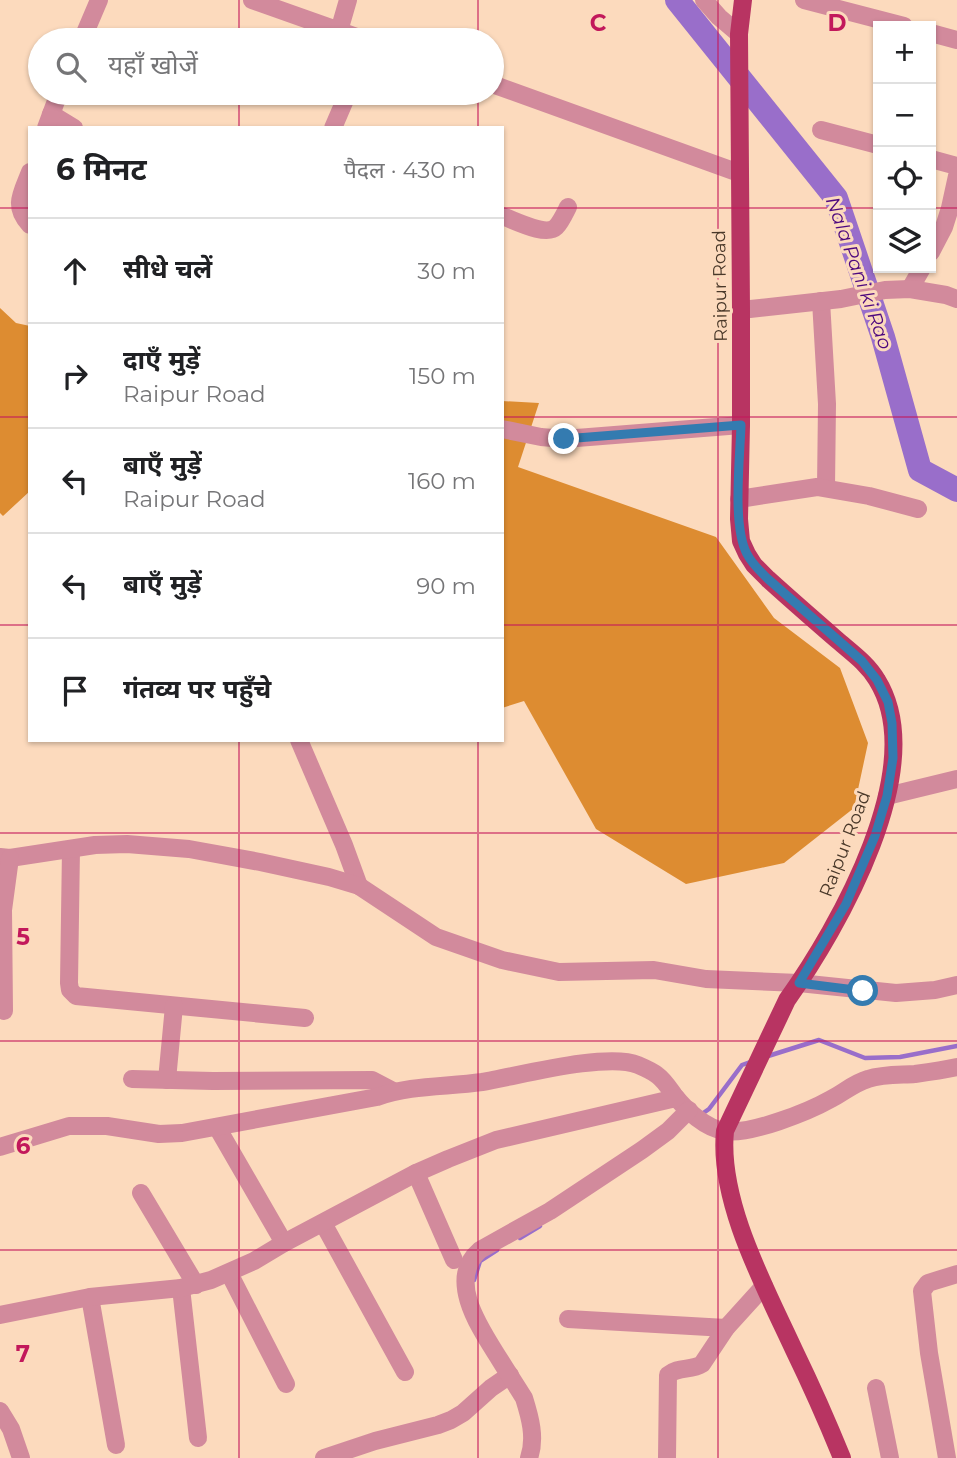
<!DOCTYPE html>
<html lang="hi">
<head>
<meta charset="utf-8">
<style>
  body { margin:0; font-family:Montserrat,"Noto Sans Devanagari",sans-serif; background:#f6f6f6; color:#202124 }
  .controls { position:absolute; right:21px; top:21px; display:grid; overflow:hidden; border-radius:0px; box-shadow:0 2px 5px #0004 }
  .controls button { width:63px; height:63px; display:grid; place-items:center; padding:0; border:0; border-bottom:2px solid #e0e0e0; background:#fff; color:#202124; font:35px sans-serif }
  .stop { position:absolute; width:21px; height:21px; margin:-16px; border:5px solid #347bb0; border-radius:50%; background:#fff }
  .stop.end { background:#347bb0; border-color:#fff; box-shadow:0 2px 7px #0008 }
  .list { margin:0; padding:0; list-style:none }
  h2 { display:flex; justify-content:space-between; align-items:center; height:91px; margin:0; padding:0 28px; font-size:30px }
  h2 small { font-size:23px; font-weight:400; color:#757577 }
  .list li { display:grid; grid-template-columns:46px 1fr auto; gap:21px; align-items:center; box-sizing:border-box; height:105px; padding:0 28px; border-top:2px solid #e0e0e0 }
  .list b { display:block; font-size:26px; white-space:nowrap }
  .list p { margin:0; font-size:23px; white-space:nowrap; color:#757577 }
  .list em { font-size:23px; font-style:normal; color:#757577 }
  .icon { flex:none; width:38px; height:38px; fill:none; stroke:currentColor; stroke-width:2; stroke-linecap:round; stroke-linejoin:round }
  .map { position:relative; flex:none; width:957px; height:1458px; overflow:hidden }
  .search { position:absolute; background:#fff; box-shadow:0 2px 5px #0004; left:28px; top:28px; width:476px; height:77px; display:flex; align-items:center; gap:18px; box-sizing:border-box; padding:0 24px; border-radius:38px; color:#757577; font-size:26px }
  .panel { position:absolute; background:#fff; box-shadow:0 2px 5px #0004; left:28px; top:126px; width:476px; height:616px; border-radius:0px }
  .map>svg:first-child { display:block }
  .forest { fill:#dd8c31 }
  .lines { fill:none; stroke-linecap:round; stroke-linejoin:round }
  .stream { stroke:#996eca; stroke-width:4.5 }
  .river { stroke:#996eca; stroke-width:24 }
  .minor { stroke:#d28a9c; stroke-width:18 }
  .major { stroke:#b83462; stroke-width:18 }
  .route { stroke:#347bb0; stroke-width:9 }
  .grid { fill:none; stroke:#c2185b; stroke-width:2; stroke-opacity:0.55 }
  .labels { text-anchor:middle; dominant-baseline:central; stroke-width:6; stroke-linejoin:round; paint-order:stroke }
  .street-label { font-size:18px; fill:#493829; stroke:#fcdabd }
  .water-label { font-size:19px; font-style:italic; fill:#4d087e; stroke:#fcdabd }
  .grid-label { font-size:23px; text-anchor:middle; font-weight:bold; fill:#c2185b; stroke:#fcdabd; stroke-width:6; stroke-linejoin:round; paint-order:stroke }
</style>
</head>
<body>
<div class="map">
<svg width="957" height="1458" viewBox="0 0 957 1458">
  <rect width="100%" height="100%" fill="#fcdabd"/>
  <g class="forest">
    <polygon points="0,308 16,323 30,326 30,491 3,516 0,513"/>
    <polygon points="502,401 539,403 518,467 716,537 774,618 840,668 868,743 854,808 784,863 686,884 596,829 524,701 502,708"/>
  </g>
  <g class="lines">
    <g class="stream">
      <polyline points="765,1057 819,1040 865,1058 900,1057 957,1046"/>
      <polyline points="699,1116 709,1109 742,1065 753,1061"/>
      <polyline points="520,1238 540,1226"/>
      <polyline points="474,1280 480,1261 497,1250"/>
    </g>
    <polyline class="river" points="677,0 836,198 883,337 920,470 957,490"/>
    <g class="minor">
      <polyline points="252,0 365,40"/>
      <polyline points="704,0 719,17 739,34"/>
      <polyline points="804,0 904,26"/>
      <polyline points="339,31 348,0"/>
      <polyline points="931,33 957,40"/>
      <polyline points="82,40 99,0"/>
      <polyline points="492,84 739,173"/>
      <polyline points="51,114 74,128"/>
      <polyline points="46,128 59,93"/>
      <polyline points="333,128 348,93"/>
      <polyline points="821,130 878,145"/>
      <polyline points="931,159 957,166"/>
      <path d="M30,172C22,193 12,206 30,225"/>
      <path d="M502,216C514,220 546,237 556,227C561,222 565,213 568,207"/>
      <polyline points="931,252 944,227 950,208 957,176"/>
      <polyline points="910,289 922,268"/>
      <polyline points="821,301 827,404 826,487"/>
      <polyline points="741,310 841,299 885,290 910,289 946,295 957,299"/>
      <polyline points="502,429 541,437 564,439 741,425"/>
      <polyline points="739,499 817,487 869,496 918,509"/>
      <polyline points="299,740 344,845 359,886"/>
      <polyline points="887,796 957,779"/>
      <polyline points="71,849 69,983 70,990 76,996 305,1018"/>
      <polyline points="0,857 10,858 95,845 127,844 189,849 260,862 329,877 359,886 436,937 502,960 559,972 654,970 706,979 799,983 896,993 935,990 957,985"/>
      <polyline points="4,1011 3,910 10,858"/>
      <polyline points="132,1079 213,1081 372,1080 393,1091"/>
      <polyline points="167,1080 174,1006"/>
      <polyline points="217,1127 284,1243"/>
      <path d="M0,1147L69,1126H107L159,1134L182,1133L377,1097C410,1085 447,1087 482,1082C518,1076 607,1052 638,1065C645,1068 652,1071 657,1075C664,1080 669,1088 674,1095C686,1110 706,1129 725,1131C750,1135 808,1112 831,1099C843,1093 854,1083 868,1079C883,1074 900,1075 915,1074C929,1072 943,1070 957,1067"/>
      <polyline points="416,1173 454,1260"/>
      <polyline points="141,1193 196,1285"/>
      <polyline points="323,1223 405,1372"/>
      <polyline points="229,1273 286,1384"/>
      <polyline points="181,1288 198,1438"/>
      <polyline points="90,1297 116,1445"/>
      <polyline points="0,1315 90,1297 181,1288 211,1280 254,1261 284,1243 416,1173 448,1159 496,1140 676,1098"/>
      <polyline points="568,1319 726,1328"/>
      <polyline points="876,1388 890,1458"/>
      <polyline points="0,1411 11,1429 21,1458"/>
      <polyline points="324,1458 375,1441 438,1425 451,1420 463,1413 491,1388 510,1375"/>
      <path d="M529,1458C536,1438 530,1417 524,1398C516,1385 508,1373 500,1360C482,1331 445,1280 480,1250L550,1211L642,1150L668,1131L689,1110"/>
      <path d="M667,1458L668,1375C678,1366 691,1371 702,1364L726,1328L764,1286"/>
      <polyline points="947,1458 929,1353 922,1291 928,1283 957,1274"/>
    </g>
    <path class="major" d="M743,0L739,34L741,310V425L739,519L741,541L747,554L754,565L768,579C790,599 813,619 836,639C851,652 867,663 877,680C931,767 838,928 787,1000L725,1131C718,1201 765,1287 794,1350C811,1385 827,1421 842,1458"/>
  </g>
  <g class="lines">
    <path class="route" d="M564,439L741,425C740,458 732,526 747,554C752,564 760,571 768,579L862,661L877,680L888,702L892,723L893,758L887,796L875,836L846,904L799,983L863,991"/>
  </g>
  <path class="grid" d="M239,0V40M478,0V40M718,0V1458M239,93V128M478,93V128M0,208H30M502,208H878M931,208H957M0,417H30M502,417H957M0,625H30M502,625H957M239,740V1458M478,740V1458M0,833H957M0,1041H957M0,1250H957"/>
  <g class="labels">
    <g class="street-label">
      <text transform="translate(720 286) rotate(-91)">Raipur Road</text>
      <text transform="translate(845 844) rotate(-69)">Raipur Road</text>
    </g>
    <g class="water-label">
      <text transform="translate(859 273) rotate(70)">Nala Pani ki Rao</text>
    </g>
  </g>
  <g class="grid-label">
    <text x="598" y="31">C</text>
    <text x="837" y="31">D</text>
    <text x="23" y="945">5</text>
    <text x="23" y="1154">6</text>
    <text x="23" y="1362">7</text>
  </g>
</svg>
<div class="controls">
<button>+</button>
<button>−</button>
<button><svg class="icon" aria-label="locate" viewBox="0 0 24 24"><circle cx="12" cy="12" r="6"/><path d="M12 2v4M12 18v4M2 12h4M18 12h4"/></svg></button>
<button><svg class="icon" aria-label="layers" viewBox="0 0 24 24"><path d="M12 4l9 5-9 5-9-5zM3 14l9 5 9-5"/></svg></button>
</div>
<div class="stop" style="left:863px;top:991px"></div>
<div class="stop end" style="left:564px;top:439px"></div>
<div class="search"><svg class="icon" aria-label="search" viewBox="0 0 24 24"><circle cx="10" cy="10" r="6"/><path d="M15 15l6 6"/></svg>यहाँ खोजें</div>
<section class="panel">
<h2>6 मिनट<small>पैदल · 430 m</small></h2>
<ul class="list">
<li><svg class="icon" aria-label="ahead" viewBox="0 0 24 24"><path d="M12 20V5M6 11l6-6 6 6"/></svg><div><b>सीधे चलें</b></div><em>30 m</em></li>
<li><svg class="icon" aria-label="right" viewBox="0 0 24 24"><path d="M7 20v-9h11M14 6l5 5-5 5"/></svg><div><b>दाएँ मुड़ें</b><p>Raipur Road</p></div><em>150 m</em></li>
<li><svg class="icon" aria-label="left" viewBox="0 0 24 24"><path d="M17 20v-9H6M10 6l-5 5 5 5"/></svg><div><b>बाएँ मुड़ें</b><p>Raipur Road</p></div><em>160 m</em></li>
<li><svg class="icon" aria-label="left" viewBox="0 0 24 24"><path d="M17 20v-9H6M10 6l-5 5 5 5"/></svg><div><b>बाएँ मुड़ें</b></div><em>90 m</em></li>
<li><svg class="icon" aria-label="arrive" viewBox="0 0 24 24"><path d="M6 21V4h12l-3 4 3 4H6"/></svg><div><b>गंतव्य पर पहुँचे</b></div></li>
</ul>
</section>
</div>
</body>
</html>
